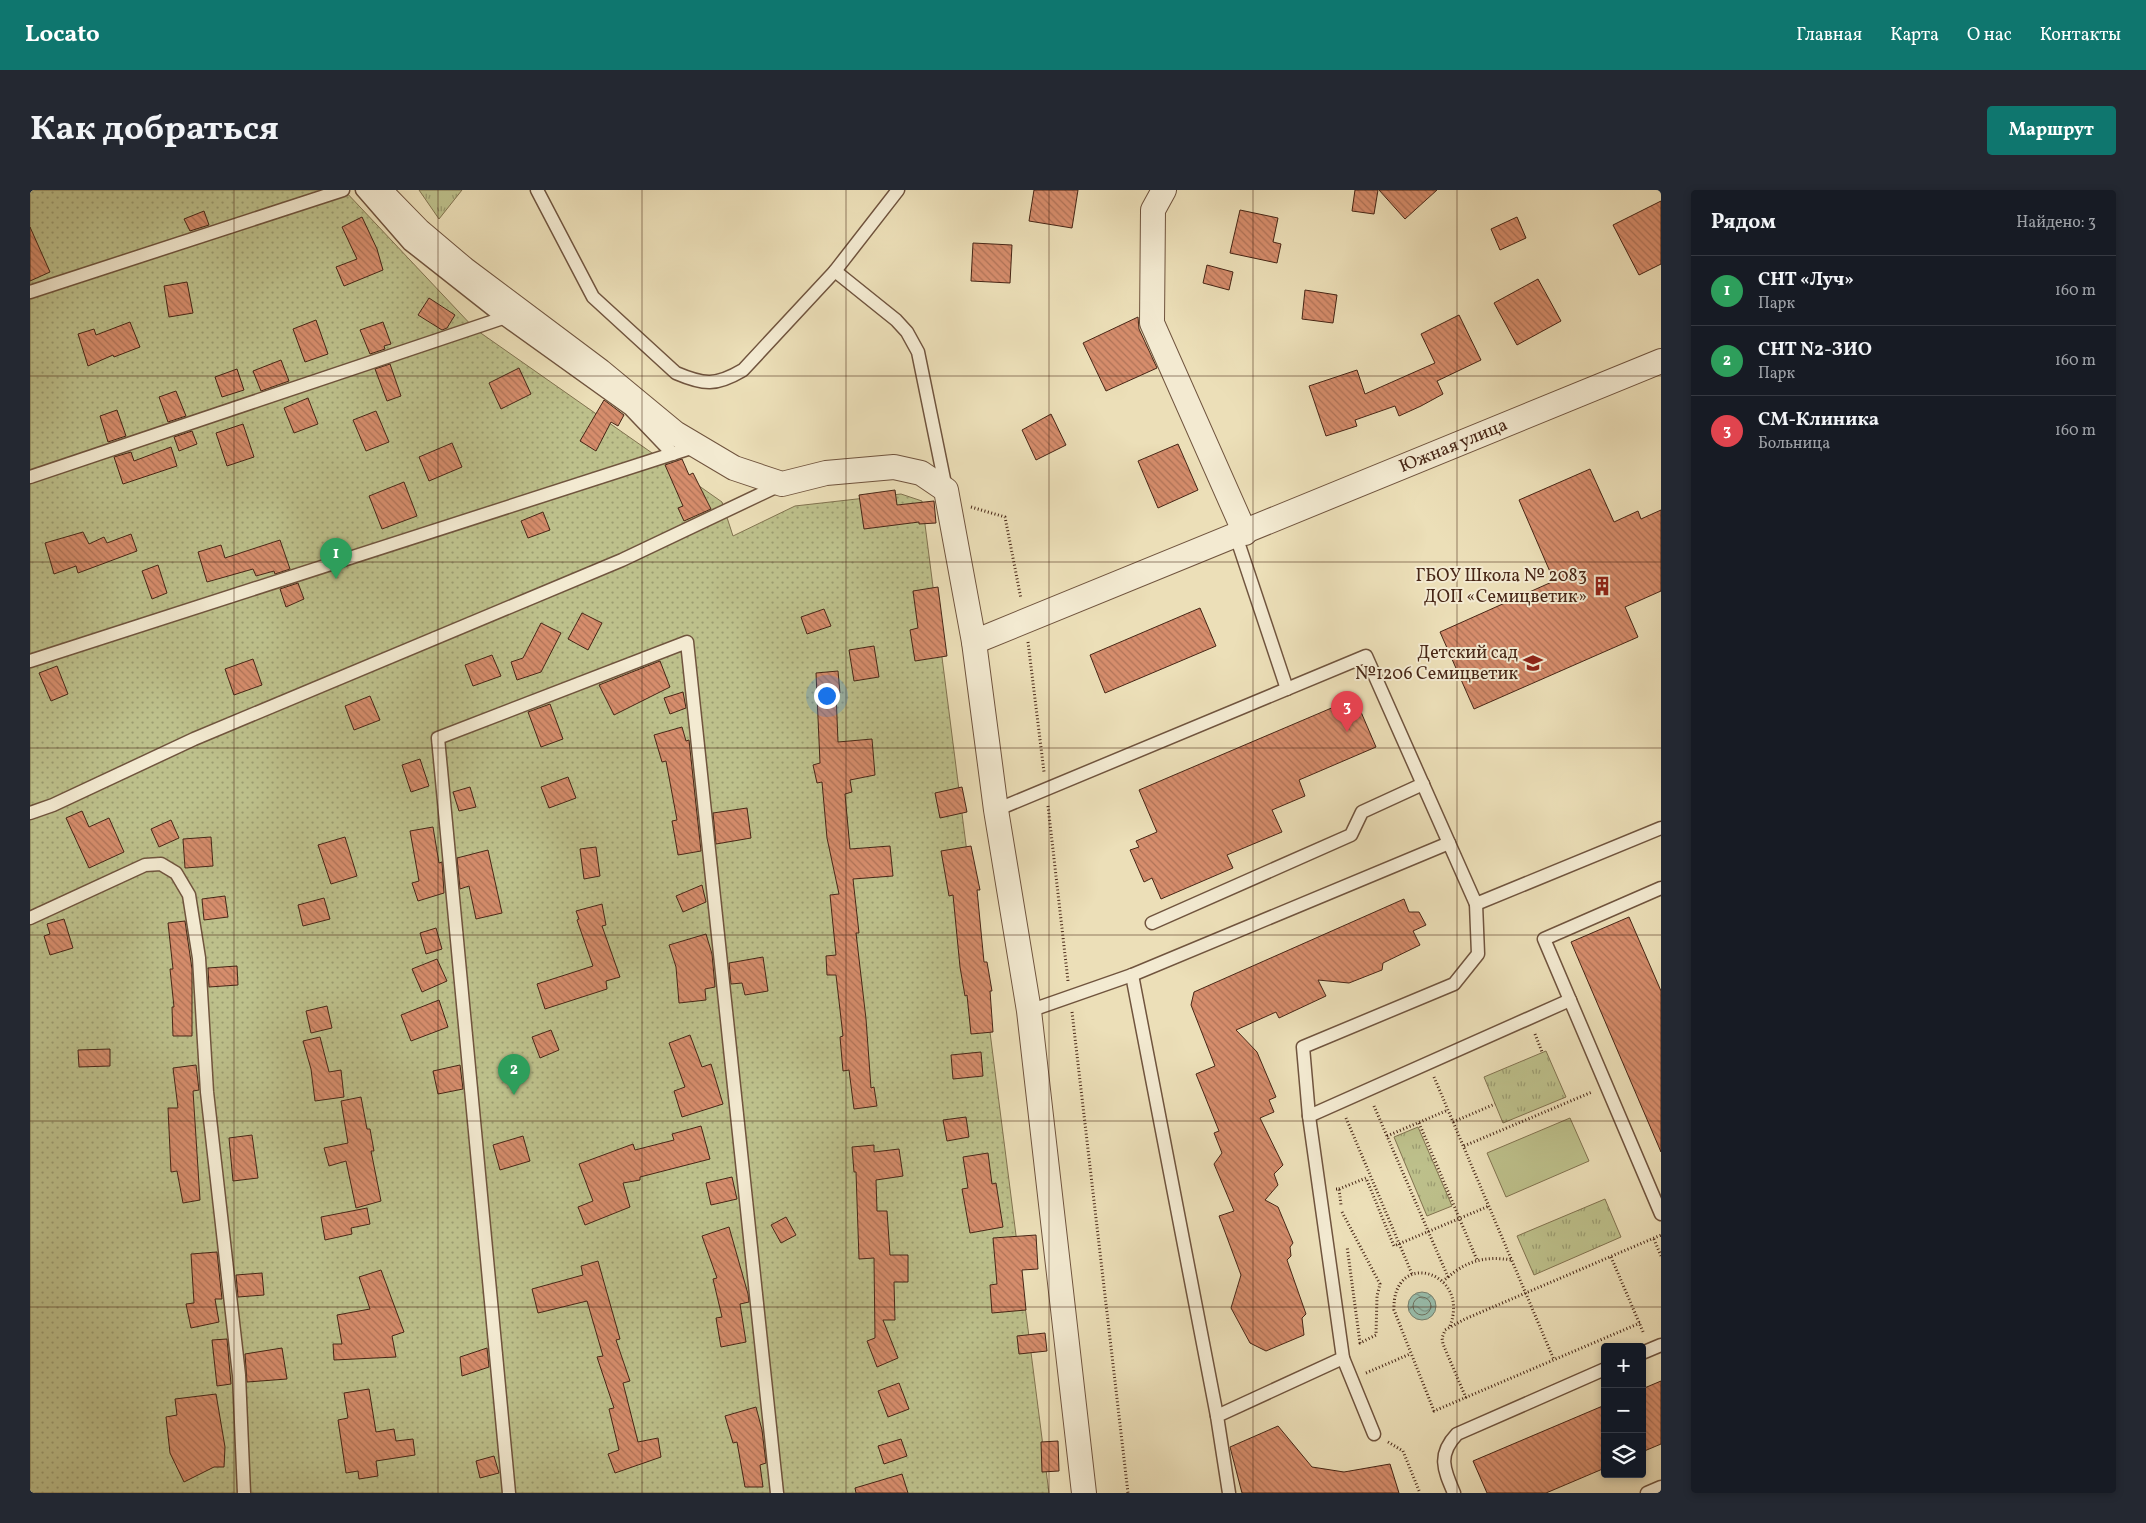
<!DOCTYPE html>
<html lang="ru">
<head>
<meta charset="utf-8">
<style>
  body { margin:0; font-family:Vollkorn,serif; background:#242831; color:#f1f3f6 }
  .controls { position:absolute; right:15px; bottom:15px; display:grid; overflow:hidden; border-radius:5px; box-shadow:0 2px 8px #0003 }
  .controls button { width:45px; height:45px; display:grid; place-items:center; padding:0; border:0; border-bottom:1px solid #363941; background:#171b24; color:#f1f3f6; font:25px sans-serif }
  .you { position:absolute; left:796px; top:505px; width:18px; height:18px; margin:-12px; border:4px solid #fff; border-radius:50%; background:#1a73e8; box-shadow:0 0 0 8px #1a73e833 }
  .badge { display:grid; place-items:center; width:32px; height:32px; border-radius:50%; background:#0f766e; color:#fff; font-size:16px; font-weight:700 }
  .pin { position:absolute; translate:-50% -41px; filter:drop-shadow(0 1px 2px #0008) }
  .pin::after { content:''; position:absolute; top:26px; width:18px; height:15px; background:inherit; clip-path:polygon(0 0,100% 0,50% 100%) }
  .list { margin:0; padding:0; list-style:none }
  h2 { display:flex; justify-content:space-between; align-items:center; height:65px; margin:0; padding:0 20px; font-size:21px }
  h2 small { font-size:16px; font-weight:400; color:#9ea1a6 }
  .list li { display:grid; grid-template-columns:32px 1fr auto; gap:15px; align-items:center; box-sizing:border-box; height:70px; padding:0 20px; border-top:1px solid #363941 }
  .list b { display:block; font-size:19px; white-space:nowrap }
  .list p { margin:0; font-size:16px; white-space:nowrap; color:#9ea1a6 }
  .list em { font-size:16px; font-style:normal; color:#9ea1a6 }
  .icon { flex:none; width:28px; height:28px; fill:none; stroke:currentColor; stroke-width:2; stroke-linecap:round; stroke-linejoin:round }
  .map { position:relative; flex:none; width:1631px; height:1303px; overflow:hidden; border-radius:5px }
  header { display:flex; align-items:center; gap:30px; box-sizing:border-box; height:70px; padding:0 25px; background:#0f766e; color:#fff }
  header strong { font-size:24px }
  nav { display:flex; gap:28px; margin-inline-start:auto; font-size:18px }
  .intro { display:flex; align-items:center; justify-content:space-between; box-sizing:border-box; height:120px; padding:0 30px }
  h1 { margin:0; font-size:35px }
  .button { padding:12px 22px; border-radius:5px; background:#0f766e; color:#fff; font-size:18px; font-weight:700 }
  main { display:flex; gap:30px; padding:0 30px }
  aside { flex:1; background:#171b24; border-radius:5px; box-shadow:0 2px 8px #0003 }
  .map>svg:first-child { display:block }
  .grass { fill:url(#grass-tufts); stroke:#827350 }
  .garden { fill:url(#garden-dots); stroke:#827350 }
  .pitch { fill:#bdc08b; stroke:#827350 }
  .water { fill:url(#water-waves); stroke:#78816f }
  .lines { fill:none; stroke-linecap:round; stroke-linejoin:round }
  .shore { stroke:#707260; stroke-width:1 }
  .building { fill:url(#building-back-hatch); stroke:#472616 }
  .lane-casing { stroke:#70543e; stroke-width:15 }
  .street-casing { stroke:#70543e; stroke-width:26 }
  .path { stroke:#472616; stroke-width:3; stroke-dasharray:1 2.5; stroke-linecap:butt }
  .lane { stroke:#f3ead1; stroke-width:12 }
  .street { stroke:#f3ead1; stroke-width:24 }
  .grid { fill:none; stroke:#472616; stroke-width:1; stroke-opacity:0.55 }
  .labels { text-anchor:middle; dominant-baseline:central; stroke-width:4; stroke-linejoin:round; paint-order:stroke }
  .street-label { font-size:18px; fill:#472616; stroke:#f3ead1 }
  .poi-label { font-size:18px; fill:#472616; stroke:#f3ead1; text-anchor:end }
</style>
</head>
<body>
<header>
<strong>Locato</strong>
<nav><a>Главная</a><a>Карта</a><a>О нас</a><a>Контакты</a></nav>
</header>
<div class="intro"><h1>Как добраться</h1><a class="button">Маршрут</a></div>
<main>
<div class="map">
<svg width="1631" height="1303" viewBox="0 0 1631 1303">
  <defs>
    <pattern id="grass-tufts" width="24" height="20" patternUnits="userSpaceOnUse" patternTransform="scale(1.25)"><rect width="24" height="20" fill="#bdc08b"/><path d="M3 7l-1-3M5 7V3M7 7l1-3M15 17l-1-3M17 17v-4M19 17l1-3" fill="none" stroke="#9b9c71"/></pattern>
    <pattern id="garden-dots" width="8" height="8" patternUnits="userSpaceOnUse" patternTransform="scale(1.25)"><rect width="8" height="8" fill="#bdc08b"/><path d="M2 2h.1M6 6h.1" fill="none" stroke="#9b9c71" stroke-width="1.8" stroke-linecap="round"/></pattern>
    <pattern id="water-waves" width="16" height="10" patternUnits="userSpaceOnUse" patternTransform="scale(1.25)"><rect width="16" height="10" fill="#99bdab"/><path d="M0 5q4-4 8 0t8 0" fill="none" stroke="#7f998a"/></pattern>
    <pattern id="building-back-hatch" width="6" height="6" patternUnits="userSpaceOnUse" patternTransform="scale(1.25)"><rect width="6" height="6" fill="#d68d6c"/><path d="M-1 5l2 2M0 0l6 6M5-1l2 2" fill="none" stroke="#af7358"/></pattern>
  </defs>
  <rect width="100%" height="100%" fill="#ecdfb8"/>
  <filter id="stains"><feTurbulence type="fractalNoise" baseFrequency=".004" numOctaves="4"/><feColorMatrix values="0 0 0 0 .2 0 0 0 0 .09 0 0 0 0 .02 0 0 0 .5 -.17"/></filter>
  <radialGradient id="worn" r=".72"><stop offset=".6" stop-color="#630" stop-opacity="0"/><stop offset="1" stop-color="#630" stop-opacity=".3"/></radialGradient>
  <g class="grass">
    <polygon points="389,0 432,0 409,29"/>
    <polygon points="1516,861 1536,907 1473,933 1454,887"/>
    <polygon points="1388,937 1422,1016 1397,1026 1364,947"/>
    <polygon points="1575,1009 1591,1047 1504,1085 1487,1046"/>
  </g>
  <polygon class="garden" points="0,0 314,0 445,139 692,312 703,346 765,316 871,304 892,311 1019,1303 0,1303"/>
  <polygon class="pitch" points="1540,928 1559,971 1476,1007 1457,963"/>
  <circle class="water" cx="1392" cy="1116" r="14"/>
  <g class="lines">
    <circle class="shore" cx="1392" cy="1116" r="9"/>
  </g>
  <g class="building">
    <polygon points="1004,0 1048,0 1042,38 999,31"/>
    <polygon points="1325,0 1348,0 1344,24 1322,21"/>
    <polygon points="1349,0 1407,0 1375,29"/>
    <polygon points="1631,11 1631,74 1609,85 1583,35"/>
    <polygon points="1210,20 1248,28 1243,52 1251,54 1247,73 1200,63"/>
    <polygon points="174,21 179,35 160,41 154,29"/>
    <polygon points="332,27 347,59 353,80 314,96 306,77 327,69 312,37"/>
    <polygon points="1487,27 1496,48 1470,60 1461,39"/>
    <polygon points="0,37 20,82 0,91"/>
    <polygon points="943,53 982,55 980,93 941,91"/>
    <polygon points="1177,75 1203,82 1199,100 1173,93"/>
    <polygon points="1508,89 1531,131 1487,155 1464,113"/>
    <polygon points="157,92 163,123 139,127 134,96"/>
    <polygon points="1275,100 1307,105 1303,133 1272,129"/>
    <polygon points="399,108 425,125 417,138 412,140 388,125"/>
    <polygon points="1429,125 1451,170 1407,191 1413,204 1391,216 1369,226 1365,216 1325,230 1327,236 1296,246 1279,196 1327,180 1335,204 1405,173 1391,144"/>
    <polygon points="1108,127 1109,139 1127,178 1076,201 1053,153"/>
    <polygon points="286,130 298,164 275,172 263,139"/>
    <polygon points="100,132 110,157 84,167 83,165 58,176 48,144 64,139 66,145"/>
    <polygon points="353,132 361,154 354,156 355,159 340,164 330,140"/>
    <polygon points="251,170 259,191 231,201 223,181"/>
    <polygon points="360,174 371,206 357,211 345,179"/>
    <polygon points="489,178 501,204 471,219 459,193"/>
    <polygon points="207,179 214,200 192,207 185,187"/>
    <polygon points="146,201 156,226 138,232 129,207"/>
    <polygon points="278,208 288,234 264,243 254,218"/>
    <polygon points="574,210 594,225 588,236 581,232 566,261 550,251"/>
    <polygon points="87,220 96,246 78,252 70,226"/>
    <polygon points="346,221 359,252 336,261 323,230"/>
    <polygon points="1021,224 1036,255 1006,270 992,240"/>
    <polygon points="213,234 224,267 197,276 186,243"/>
    <polygon points="162,241 167,254 149,261 144,247"/>
    <polygon points="422,253 432,277 399,291 389,267"/>
    <polygon points="1148,254 1168,300 1128,318 1108,271"/>
    <polygon points="141,257 147,276 93,294 84,267 101,262 104,271"/>
    <polygon points="652,269 659,285 663,283 681,319 654,331 648,318 653,316 635,275"/>
    <polygon points="1560,279 1584,332 1608,321 1611,329 1631,320 1631,401 1595,417 1608,447 1444,519 1410,442 1524,391 1489,310"/>
    <polygon points="374,292 387,326 352,339 339,306"/>
    <polygon points="865,300 867,315 904,311 906,333 889,334 889,332 834,339 829,305"/>
    <polygon points="513,322 520,340 498,348 491,331"/>
    <polygon points="53,342 59,354 74,347 77,353 101,344 107,361 48,383 46,376 24,384 15,353"/>
    <polygon points="250,350 260,379 245,384 244,381 226,386 223,379 177,392 168,362 191,355 195,368"/>
    <polygon points="128,375 137,403 122,409 112,381"/>
    <polygon points="268,393 274,409 256,417 250,399"/>
    <polygon points="908,397 917,466 885,471 880,440 888,438 883,401"/>
    <polygon points="1170,418 1186,456 1075,503 1060,465"/>
    <polygon points="794,419 801,436 777,444 771,427"/>
    <polygon points="552,423 572,433 558,460 538,449"/>
    <polygon points="511,433 531,443 511,482 487,490 481,472 493,468"/>
    <polygon points="844,456 849,487 824,491 819,460"/>
    <polygon points="462,465 471,486 443,496 435,475"/>
    <polygon points="223,469 232,495 204,505 195,479"/>
    <polygon points="630,471 640,497 584,525 569,495"/>
    <polygon points="27,476 38,504 21,511 9,483"/>
    <polygon points="808,481 810,503 806,503 808,552 842,549 845,585 820,590 822,602 815,604 820,659 860,656 863,686 823,689 829,743 826,743 836,829 841,898 844,897 847,916 824,919 819,880 813,881 810,847 813,846 806,785 797,785 796,766 806,765 800,705 809,704 797,648 792,592 787,593 783,575 790,573 786,483"/>
    <polygon points="653,502 656,518 640,524 634,508"/>
    <polygon points="340,506 350,530 324,540 315,516"/>
    <polygon points="1325,508 1346,557 1269,590 1275,606 1242,620 1252,642 1197,665 1203,678 1131,709 1122,688 1114,692 1100,660 1109,657 1106,651 1127,642 1109,600"/>
    <polygon points="520,514 533,549 511,557 498,522"/>
    <polygon points="652,537 656,551 659,550 671,661 648,665 642,631 647,630 636,571 632,572 624,545"/>
    <polygon points="390,569 399,596 381,602 372,575"/>
    <polygon points="538,587 546,608 519,618 511,597"/>
    <polygon points="440,597 446,617 429,621 423,602"/>
    <polygon points="932,597 937,622 910,628 905,603"/>
    <polygon points="717,618 721,648 686,654 683,623"/>
    <polygon points="52,621 59,637 79,628 94,662 59,678 36,628"/>
    <polygon points="141,630 149,648 129,657 121,639"/>
    <polygon points="403,637 409,673 412,672 414,703 388,711 382,693 389,691 380,641"/>
    <polygon points="181,647 183,676 155,678 153,649"/>
    <polygon points="315,647 327,686 301,694 288,655"/>
    <polygon points="941,656 950,700 947,700 954,772 957,772 962,801 960,801 963,842 941,844 937,805 935,806 930,777 923,705 919,706 911,661"/>
    <polygon points="566,657 570,686 554,689 550,659"/>
    <polygon points="458,660 472,723 446,729 439,696 430,699 427,668"/>
    <polygon points="672,695 676,712 653,722 646,706"/>
    <polygon points="195,706 198,727 174,730 172,709"/>
    <polygon points="294,708 300,729 273,736 268,715"/>
    <polygon points="1374,709 1379,722 1389,722 1396,735 1383,741 1390,755 1353,773 1352,780 1319,793 1288,790 1296,806 1249,828 1246,822 1206,840 1227,862 1246,907 1239,910 1244,922 1230,928 1253,975 1244,984 1248,995 1235,1010 1248,1017 1263,1053 1260,1057 1261,1066 1257,1070 1276,1124 1272,1128 1274,1145 1236,1161 1220,1153 1201,1118 1211,1085 1189,1026 1204,1021 1184,974 1192,963 1184,943 1189,941 1166,884 1185,876 1161,815 1164,802"/>
    <polygon points="572,714 576,735 572,736 590,787 576,791 577,799 515,819 507,794 563,776 547,730 549,729 546,721"/>
    <polygon points="1599,727 1631,801 1631,962 1541,752"/>
    <polygon points="34,729 43,758 20,765 14,746 20,744 17,734"/>
    <polygon points="155,731 162,779 162,846 143,846 142,817 144,817 140,779 143,779 138,733"/>
    <polygon points="406,738 412,759 396,764 390,743"/>
    <polygon points="676,744 682,764 685,797 675,799 676,810 649,813 646,777 639,755"/>
    <polygon points="733,767 738,801 715,805 712,793 701,794 699,773"/>
    <polygon points="407,769 417,791 392,802 382,779"/>
    <polygon points="207,776 208,795 179,797 178,778"/>
    <polygon points="409,810 418,837 381,851 371,825"/>
    <polygon points="297,816 302,838 281,843 276,821"/>
    <polygon points="521,840 529,860 510,868 502,847"/>
    <polygon points="660,845 672,877 681,874 693,914 652,927 644,901 655,897 639,853"/>
    <polygon points="290,847 299,882 311,880 314,907 285,911 281,879 273,851"/>
    <polygon points="80,859 80,876 49,877 48,860"/>
    <polygon points="951,862 953,886 923,889 921,865"/>
    <polygon points="166,875 169,900 163,901 170,1010 153,1013 147,981 141,982 138,918 148,918 143,878"/>
    <polygon points="430,875 433,899 408,904 403,881"/>
    <polygon points="331,907 337,939 340,939 344,961 341,961 351,1011 326,1018 316,971 299,976 294,958 318,953 311,911"/>
    <polygon points="936,927 939,947 917,951 913,930"/>
    <polygon points="671,936 680,969 610,987 610,990 593,993 600,1017 555,1035 548,1017 563,1011 549,974 603,954 605,960 644,950 642,944"/>
    <polygon points="222,945 228,988 203,991 199,948"/>
    <polygon points="493,946 500,971 470,980 463,955"/>
    <polygon points="844,955 844,962 869,959 873,986 846,990 847,1021 857,1021 860,1065 878,1065 878,1092 864,1092 865,1130 853,1130 868,1168 847,1177 837,1151 845,1148 844,1068 829,1069 826,982 824,982 822,957"/>
    <polygon points="958,963 962,994 966,993 973,1037 940,1043 932,999 938,998 933,967"/>
    <polygon points="702,987 707,1009 681,1015 676,993"/>
    <polygon points="337,1018 340,1034 321,1038 322,1044 295,1050 291,1027"/>
    <polygon points="756,1027 766,1045 751,1053 741,1035"/>
    <polygon points="699,1037 718,1104 719,1112 710,1114 716,1152 691,1157 686,1128 692,1127 683,1089 687,1088 672,1046"/>
    <polygon points="1006,1045 1008,1079 992,1080 996,1120 962,1123 960,1095 967,1094 963,1048"/>
    <polygon points="187,1062 192,1109 185,1109 189,1132 161,1138 156,1114 164,1113 161,1064"/>
    <polygon points="568,1071 590,1149 586,1150 600,1191 593,1193 608,1252 628,1248 631,1267 585,1283 578,1264 589,1260 579,1219 584,1218 567,1167 573,1166 557,1111 508,1123 502,1099 553,1085 551,1076"/>
    <polygon points="351,1080 374,1142 362,1146 366,1167 304,1170 303,1154 312,1154 307,1125 340,1119 329,1087"/>
    <polygon points="232,1083 234,1105 208,1107 206,1085"/>
    <polygon points="1015,1143 1017,1161 989,1164 987,1146"/>
    <polygon points="197,1149 201,1194 187,1196 182,1150"/>
    <polygon points="252,1158 257,1189 217,1192 215,1164"/>
    <polygon points="457,1158 459,1177 432,1186 430,1167"/>
    <polygon points="1631,1191 1631,1254 1612,1262 1612,1199"/>
    <polygon points="869,1193 879,1219 858,1227 848,1201"/>
    <polygon points="339,1199 346,1242 364,1239 366,1251 383,1249 385,1265 346,1271 348,1286 329,1289 328,1281 316,1283 308,1230 318,1228 314,1203"/>
    <polygon points="186,1204 195,1257 194,1277 184,1277 154,1292 140,1263 136,1227 147,1225 145,1209"/>
    <polygon points="1575,1215 1575,1278 1516,1303 1457,1303 1443,1271"/>
    <polygon points="726,1217 732,1240 736,1273 730,1275 733,1297 715,1297 707,1252 703,1253 695,1226"/>
    <polygon points="1248,1236 1282,1277 1314,1282 1360,1274 1369,1303 1212,1303 1200,1257"/>
    <polygon points="871,1249 877,1266 854,1274 848,1256"/>
    <polygon points="1028,1251 1029,1281 1012,1282 1011,1252"/>
    <polygon points="464,1266 469,1283 450,1288 446,1271"/>
    <polygon points="872,1284 878,1303 826,1303 825,1298"/>
  </g>
  <g class="lines">
    <defs>
      <g id="lane">
        <polyline points="332,0 379,54 473,128 600,219 643,264"/>
        <path d="M507,0L563,107L646,183C674,195 686,196 713,180L805,81L868,0"/>
        <polyline points="805,81 866,130 877,142 888,162 916,299"/>
        <polyline points="0,102 313,0"/>
        <polyline points="0,287 473,128"/>
        <polyline points="1206,346 1257,499"/>
        <polyline points="0,471 667,256"/>
        <polyline points="966,620 1336,466 1446,714 1631,638"/>
        <polyline points="0,623 23,615 164,549 592,370 752,294"/>
        <polyline points="1631,698 1514,749 1631,1024"/>
        <polyline points="0,728 115,675 131,674 146,683 159,705 169,768 177,902 209,1185 214,1303"/>
        <polyline points="1122,733 1321,645 1332,622 1393,594"/>
        <polyline points="1102,785 1187,1226"/>
        <polyline points="999,821 1102,785 1419,653"/>
        <polyline points="1279,926 1273,857 1424,794 1448,764 1446,714"/>
        <polyline points="1612,1163 1631,1155"/>
        <polyline points="1313,1168 1344,1244"/>
        <polyline points="479,1303 408,548 657,452 747,1303"/>
        <polyline points="1199,1303 1187,1226 1313,1168 1279,926 1540,810"/>
        <path d="M1424,1303C1414,1280 1407,1265 1427,1244L1575,1179"/>
        <polyline points="1617,1303 1631,1297"/>
      </g>
      <g id="street">
        <polyline points="349,0 389,41 434,79 570,181 645,243 704,278 752,294 796,283 864,277 891,283 916,300 944,452 966,620 999,821 1054,1303"/>
        <polyline points="1134,0 1123,20 1122,133 1215,343"/>
        <path id="s1" d="M944,452L1631,171"/>
      </g>
    </defs>
    <use href="#lane" class="lane-casing"/>
    <use href="#street" class="street-casing"/>
    <g class="path">
      <polyline points="941,317 975,327 991,409"/>
      <polyline points="998,452 1014,582"/>
      <polyline points="1018,616 1038,791"/>
      <polyline points="1042,822 1098,1303"/>
      <polyline points="1505,844 1512,862"/>
      <polyline points="1404,887 1524,1170"/>
      <polyline points="1344,916 1418,1087 1413,1091"/>
      <polyline points="1316,928 1382,1084"/>
      <polyline points="1423,932 1465,914"/>
      <polyline points="1389,933 1447,1070"/>
      <polyline points="1357,946 1418,920"/>
      <polyline points="1434,956 1562,902"/>
      <polyline points="1306,999 1309,999 1311,1015"/>
      <polyline points="1309,999 1336,988 1364,1056 1459,1016"/>
      <polyline points="1312,1022 1350,1094 1347,1106 1346,1145 1330,1153 1317,1056"/>
      <polyline points="1624,1049 1631,1066"/>
      <polyline points="1581,1067 1614,1144"/>
      <path d="M1418,1087C1438,1070 1456,1066 1482,1070"/>
      <path d="M1420,1136C1441,1081 1362,1058 1364,1120L1404,1221L1610,1133"/>
      <polyline points="1336,1183 1380,1164"/>
      <polyline points="1436,1208 1413,1154 1412,1148 1415,1140 1435,1129 1631,1045"/>
      <polyline points="1358,1252 1373,1261 1390,1303"/>
    </g>
    <use href="#lane" class="lane"/>
    <use href="#street" class="street"/>
  </g>
  <path class="grid" d="M204,0V1303M408,0V1303M612,0V1303M816,0V1303M1019,0V1303M1223,0V1303M1427,0V1303M0,186H1631M0,372H1631M0,558H1631M0,745H1631M0,931H1631M0,1117H1631"/>
  <defs>
    <symbol id="building-bare" viewBox="-9 -9 18 18"><path d="M-4-6H4V6H1V3H-1V6H-4ZM-2.5-4.3h1.7v1.8h-1.7ZM.8-4.3h1.7v1.8H.8ZM-2.5-1h1.7V.8h-1.7ZM.8-1h1.7V.8H.8Z" fill="#8f2418" stroke="#f3ead1" stroke-width="2.5" paint-order="stroke"/></symbol>
    <symbol id="school-bare" viewBox="-9 -9 18 18"><path d="M0-5L7-2L0 1L-7-2ZM-4 1L0 2.5L4 1V4Q0 6-4 4Z" fill="#8f2418" stroke="#f3ead1" stroke-width="2.5" paint-order="stroke"/></symbol>
  </defs>
  <g fill-rule="evenodd">
    <use href="#building-bare" x="1558" y="382" width="28" height="28"/>
    <use href="#school-bare" x="1489" y="459" width="28" height="28"/>
  </g>
  <g class="labels">
    <g class="street-label">
      <text stroke="none"><textPath href="#s1" startOffset="518">Южная улица</textPath></text>
    </g>
    <g class="poi-label">
      <text x="1557" y="386">ГБОУ Школа № 2083<tspan x="1557" dy="21">ДОП «Семицветик»</tspan></text>
      <text x="1488" y="463">Детский сад<tspan x="1488" dy="21">№1206 Семицветик</tspan></text>
    </g>
  </g>
  <rect width="100%" height="100%" filter="url(#stains)"/>
  <rect width="100%" height="100%" fill="url(#worn)"/>
</svg>
<div class="controls">
<button>+</button>
<button>−</button>
<button><svg class="icon" aria-label="layers" viewBox="0 0 24 24"><path d="M12 4l9 5-9 5-9-5zM3 14l9 5 9-5"/></svg></button>
</div>
<div class="you"></div>
<div class="pin badge" style="left:306px;top:389px;background:#2e9e5b">1</div>
<div class="pin badge" style="left:484px;top:905px;background:#2e9e5b">2</div>
<div class="pin badge" style="left:1317px;top:542px;background:#e0444e">3</div>
</div>
<aside>
<h2>Рядом<small>Найдено: 3</small></h2>
<ul class="list">
<li><span class="badge" style="background:#2e9e5b">1</span><div><b>СНТ «Луч»</b><p>Парк</p></div><em>160 m</em></li>
<li><span class="badge" style="background:#2e9e5b">2</span><div><b>СНТ N2-ЗИО</b><p>Парк</p></div><em>160 m</em></li>
<li><span class="badge" style="background:#e0444e">3</span><div><b>СМ-Клиника</b><p>Больница</p></div><em>160 m</em></li>
</ul>
</aside>
</main>
</body>
</html>
